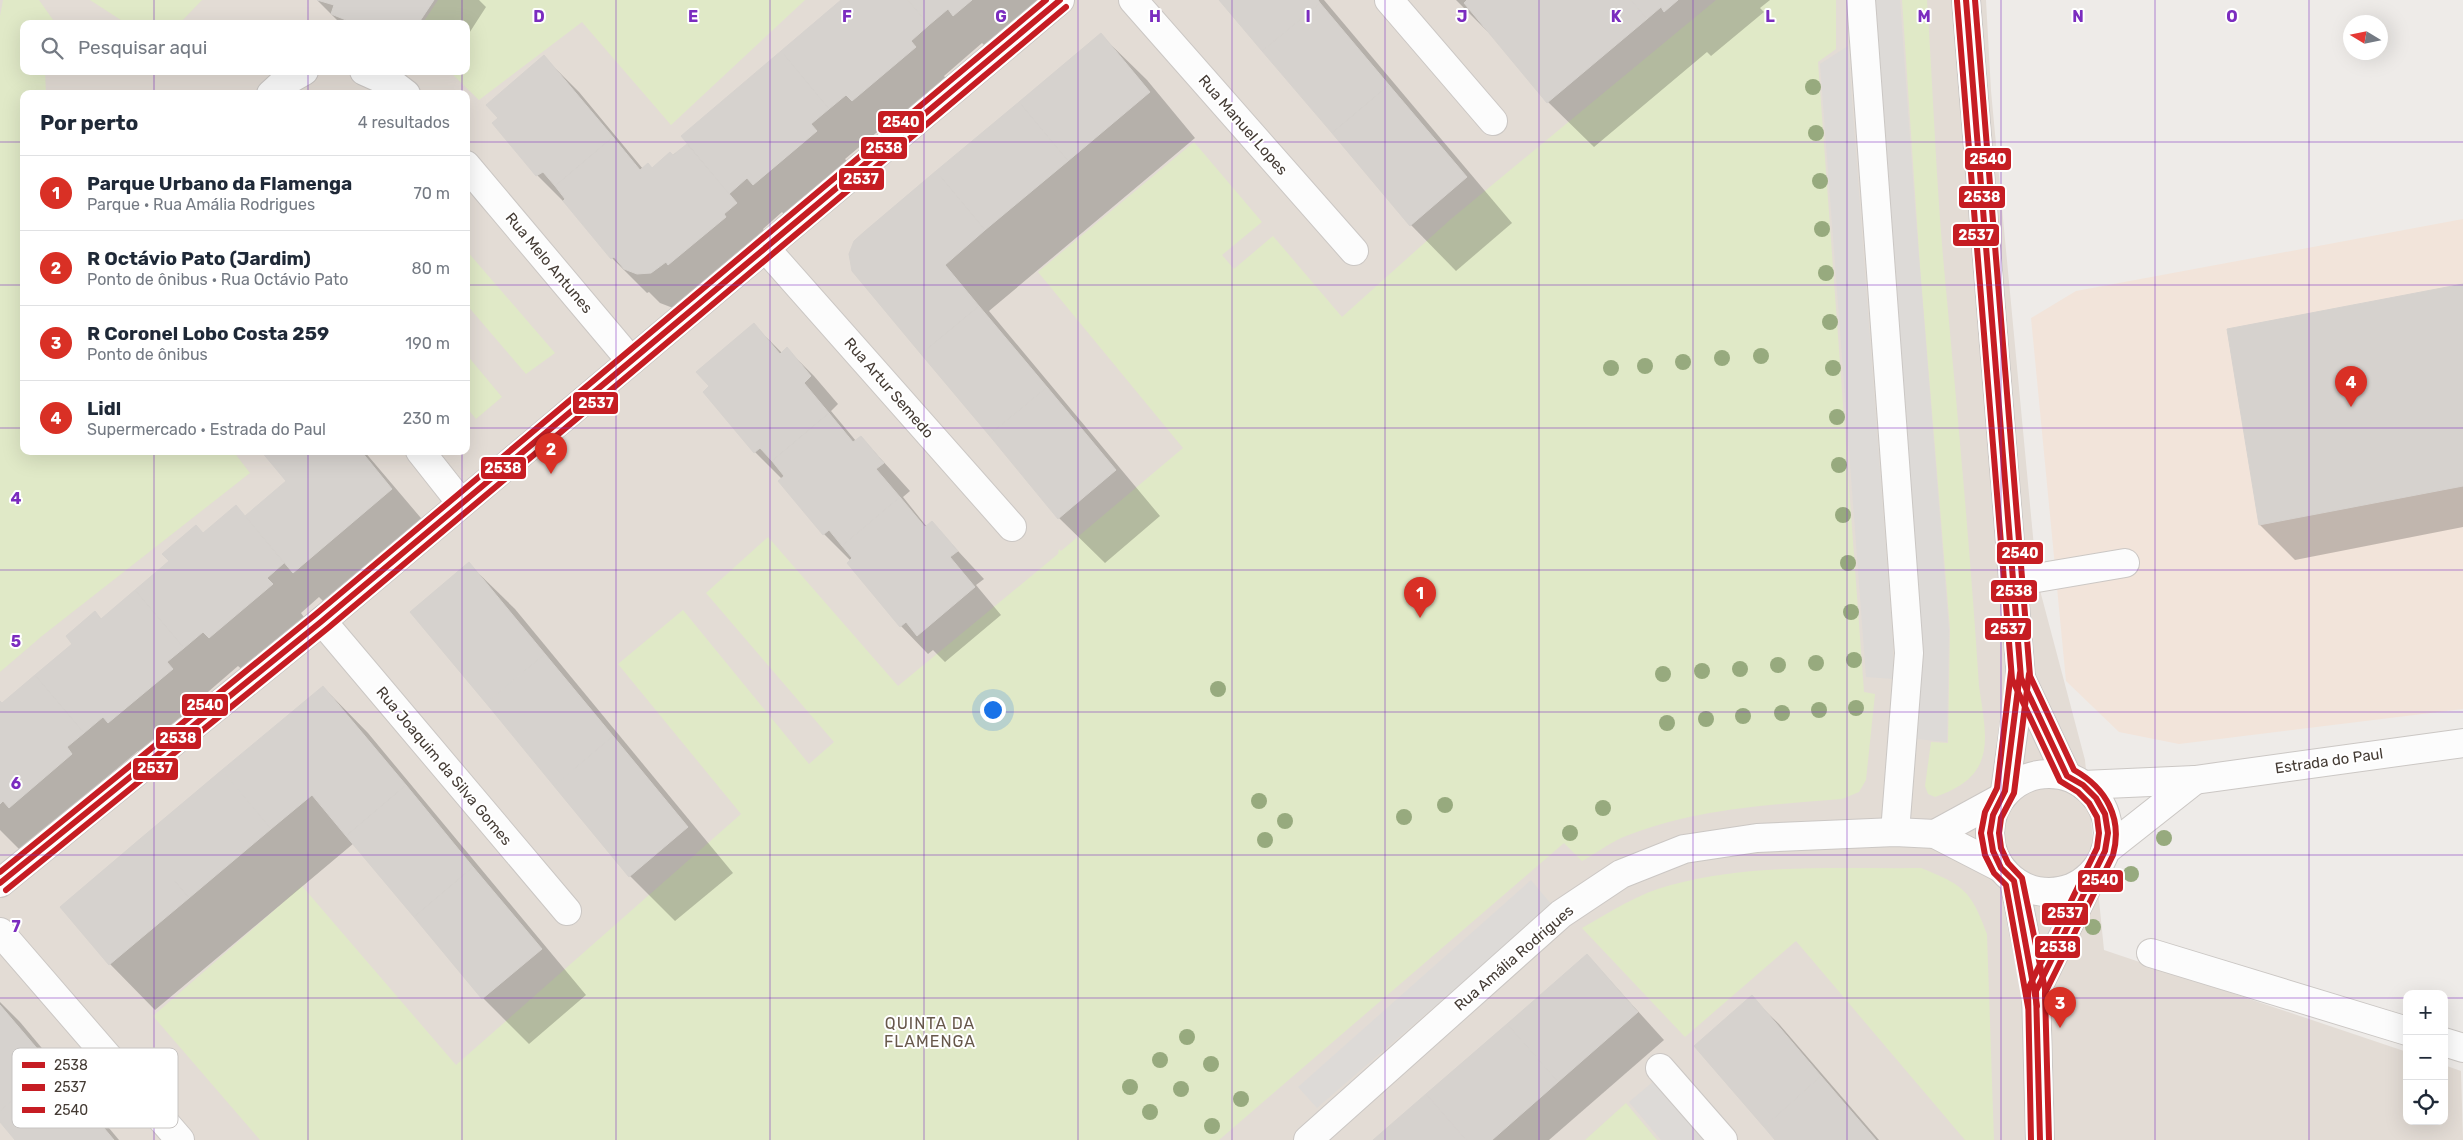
<!DOCTYPE html>
<html lang="pt">
<head>
<meta charset="utf-8">
<style>
  body { margin:0; font-family:Rubik,sans-serif; background:#f6f6f7; color:#1f2937 }
  .controls { position:absolute; right:15px; bottom:15px; display:grid; overflow:hidden; border-radius:10px; box-shadow:0 5px 20px #0002 }
  .controls button { width:45px; height:45px; display:grid; place-items:center; padding:0; border:0; border-bottom:1px solid #e0e1e3; background:#fff; color:#1f2937; font:25px sans-serif }
  .compass { position:absolute; left:2343px; top:15px; width:45px; height:45px; border-radius:50%; background:#fff; box-shadow:0 5px 20px #0002; rotate:280deg }
  .you { position:absolute; left:992px; top:709px; width:18px; height:18px; margin:-12px; border:4px solid #fff; border-radius:50%; background:#1a73e8; box-shadow:0 0 0 8px #1a73e833 }
  .badge { display:grid; place-items:center; width:32px; height:32px; border-radius:50%; background:#d93025; color:#fff; font-size:16px; font-weight:700 }
  .pin { position:absolute; translate:-50% -41px; filter:drop-shadow(0 1px 2px #0008) }
  .pin::after { content:''; position:absolute; top:26px; width:18px; height:15px; background:inherit; clip-path:polygon(0 0,100% 0,50% 100%) }
  .list { margin:0; padding:0; list-style:none }
  h2 { display:flex; justify-content:space-between; align-items:center; height:65px; margin:0; padding:0 20px; font-size:21px }
  h2 small { font-size:16px; font-weight:400; color:#747a83 }
  .list li { display:grid; grid-template-columns:32px 1fr auto; gap:15px; align-items:center; box-sizing:border-box; height:75px; padding:0 20px; border-top:1px solid #e0e1e3 }
  .list b { display:block; font-size:19px; white-space:nowrap }
  .list p { margin:0; font-size:16px; white-space:nowrap; color:#747a83 }
  .list em { font-size:16px; font-style:normal; color:#747a83 }
  .icon { flex:none; width:28px; height:28px; fill:none; stroke:currentColor; stroke-width:2; stroke-linecap:round; stroke-linejoin:round }
  .map { position:relative; flex:none; width:2463px; height:1140px; overflow:hidden }
  .search { position:absolute; background:#fff; box-shadow:0 5px 20px #0002; left:20px; top:20px; width:450px; height:55px; display:flex; align-items:center; gap:12px; box-sizing:border-box; padding:0 18px; border-radius:10px; color:#747a83; font-size:19px }
  .panel { position:absolute; background:#fff; box-shadow:0 5px 20px #0002; left:20px; top:90px; width:450px; height:365px; border-radius:10px }
  .map>svg:first-child { display:block }
  .residential { fill:#e3dcd5; fill-rule:evenodd }
  .commercial { fill:#f2e4da }
  .green { fill:#e0e9c7 }
  .parking { fill:#dddad7 }
  .shadow { fill:#0003 }
  .building { fill:#d6d2ce; stroke:#d6d2ce }
  .lines { fill:none; stroke-linecap:round; stroke-linejoin:round }
  .minor-casing { stroke:#cbc7c4; stroke-width:30 }
  .minor { stroke:#fcfcfc; stroke-width:28 }
  .bus-1-casing { stroke:#fff; stroke-width:10 }
  .bus-2-casing { stroke:#fff; stroke-width:10 }
  .bus-3-casing { stroke:#fff; stroke-width:10 }
  .bus-1 { stroke:#c61d23; stroke-width:6 }
  .bus-2 { stroke:#c61d23; stroke-width:6 }
  .bus-3 { stroke:#c61d23; stroke-width:6 }
  .tree { fill:#97aa7e }
  .grid { fill:none; stroke:#7b2cbf; stroke-width:1; stroke-opacity:0.55 }
  .labels { text-anchor:middle; dominant-baseline:central; stroke-width:4; stroke-linejoin:round; paint-order:stroke }
  .street-label { font-size:15px; fill:#443b34; stroke:#fff }
  .neighbourhood-label { font-size:16px; letter-spacing:1px; fill:#67584b; stroke:#fff }
  .key { fill:#fff; stroke:#c7c4c2; stroke-width:1 }
  .key-label { font-size:14px; fill:#443b34 }
  .grid-label { font-size:16px; text-anchor:middle; font-weight:bold; fill:#7b2cbf; stroke:#fff; stroke-width:4; stroke-linejoin:round; paint-order:stroke }
  .line-badge { stroke:#fff; stroke-width:2 }
  .badge-label { font-size:14px; text-anchor:middle; font-weight:bold; fill:#fff }
</style>
</head>
<body>
<div class="map">
<svg width="2463" height="1140" viewBox="0 0 2463 1140">
  <rect width="100%" height="100%" fill="#eeebe8"/>
  <path class="residential" d="M0,0H1986L1991,91L2037,579L2085,760L2104,950L2407,1052V1121H2444V1065L2461,1071L2463,1140H0ZM24,24H466V71H24ZM24,94H466V451H24Z"/>
  <polygon class="commercial" points="2463,219 2463,709 2179,744 2119,732 2066,681 2031,318 2076,291"/>
  <g class="green">
    <polygon points="3,0 39,0 56,24 24,24 24,71 45,71 46,94 24,94 24,451 233,451 250,473 42,636 0,672 0,16"/>
    <polygon points="90,0 202,0 179,24 127,24"/>
    <polygon points="438,0 805,0 671,125 582,22 479,100 449,71 466,71 466,24 422,24"/>
    <path d="M1716,0H1836V49L1818,62L1864,692L1875,694L1866,780L1859,792L1842,799C1766,805 1692,809 1621,838C1608,844 1595,854 1582,861L1564,843L1219,1140H260L153,1016L302,886L456,1065L741,814L618,664L683,610L809,764L834,742L706,593L768,537L898,686L1058,554L1059,549L1061,551L1183,448L1038,272L1194,142L1262,222L1222,255L1234,269L1273,236L1342,317L1451,219Z"/>
    <path d="M1902,0H1927C1933,89 1936,179 1944,268C1957,407 1970,547 1979,686C1987,740 1997,776 1935,797L1928,794L1925,786L1931,742L1948,743L1950,629L1920,267Z"/>
    <polygon points="466,250 555,353 526,374 466,304"/>
    <polygon points="466,354 502,397 476,419 466,407"/>
    <path d="M1921,868C1963,885 1971,890 1987,934L1994,1140H1965L1796,941L1685,1037L1582,928C1610,912 1639,893 1671,885C1751,863 1838,869 1921,868Z"/>
    <polygon points="1626,1103 1657,1140 1585,1140"/>
  </g>
  <g class="parking">
    <polygon points="1874,0 1900,0 1915,207 1949,630 1947,742 1916,739"/>
    <polygon points="1848,46 1893,643 1893,679 1866,677 1820,64"/>
    <polygon points="1531,880 1552,905 1317,1108 1298,1087"/>
    <polygon points="1654,1081 1704,1140 1661,1140 1629,1102"/>
  </g>
  <g class="shadow">
    <polygon points="317,0 479,0 486,7 466,38 466,24 341,24"/>
    <polygon points="843,0 1048,0 989,50 982,43 944,76 950,83 888,135 882,128 845,159 851,166 788,219 782,212 763,229 771,239 673,308 660,303 649,292 647,293 612,258 572,210 537,175 494,123 544,57 579,92 643,169 652,169 689,144"/>
    <polygon points="1221,0 1324,0 1512,223 1456,271 1411,225"/>
    <polygon points="1456,0 1770,0 1760,8 1764,12 1711,56 1707,52 1594,147 1548,102 1494,38"/>
    <polygon points="1101,35 1147,80 1195,138 989,311 1160,516 1105,563 1059,518 850,255"/>
    <polygon points="2463,285 2463,527 2295,560 2260,525 2229,330"/>
    <polygon points="754,325 782,353 787,349 814,376 838,404 831,411 856,441 861,437 910,491 903,497 927,527 932,523 984,579 976,585 1001,615 945,662 933,650 928,654 901,626 848,563 851,561 824,534 779,481 782,479 755,452 705,392"/>
    <polygon points="263,451 364,451 426,524 329,607 319,597 301,613 306,620 245,672 238,666 201,698 207,704 144,757 138,751 101,782 106,789 21,851 0,830 0,703 2,705 74,644 95,613 102,620 203,534 246,517 288,481"/>
    <polygon points="469,564 515,609 733,873 675,921 630,876"/>
    <polygon points="323,687 368,733 586,995 529,1044 483,998 354,843 155,1010 110,964"/>
    <polygon points="1587,955 1664,1040 1549,1140 1375,1140"/>
    <polygon points="1751,997 1779,1024 1879,1140 1778,1140"/>
    <polygon points="0,1002 20,1022 119,1140 17,1140 0,1120"/>
  </g>
  <g class="building">
    <polygon points="317,0 434,0 418,24 356,24 331,14 334,5"/>
    <polygon points="841,0 908,0 929,25 911,41 916,47 852,101 846,95 829,109 781,51"/>
    <polygon points="908,0 972,0 953,16 948,9 929,25"/>
    <polygon points="1219,0 1318,0 1320,3 1262,51"/>
    <polygon points="1467,0 1631,0 1647,19 1547,103 1464,3"/>
    <polygon points="1631,0 1678,0 1664,12 1661,7 1647,19"/>
    <polygon points="1320,3 1389,85 1332,133 1262,51"/>
    <polygon points="1101,33 1150,92 1068,161 1019,102"/>
    <polygon points="781,51 829,109 811,124 817,131 753,185 747,178 729,194 681,136"/>
    <polygon points="544,55 613,137 555,186 543,172 536,176 492,123 498,118 486,105"/>
    <polygon points="1389,85 1467,177 1410,226 1332,133"/>
    <polygon points="1019,102 1068,161 985,230 936,171"/>
    <polygon points="613,137 640,170 648,163 652,168 670,152 673,155 687,144 737,203 724,214 726,217 668,265 666,262 651,273 637,274 624,269 614,257 611,259 563,201 565,199 555,186"/>
    <polygon points="936,171 985,230 945,265 979,306 921,354 852,271 849,254 854,241 864,232"/>
    <polygon points="2463,284 2463,486 2259,525 2227,329"/>
    <polygon points="979,306 1047,387 989,435 921,354"/>
    <polygon points="754,323 780,354 787,347 811,376 804,383 829,413 772,461 760,448 754,453 703,392 709,386 696,372"/>
    <polygon points="1047,387 1116,470 1058,519 989,435"/>
    <polygon points="829,413 853,442 861,436 884,463 876,469 900,497 842,546 829,530 823,535 778,481 784,476 772,461"/>
    <polygon points="261,451 361,451 392,489 293,573 245,516 286,481"/>
    <polygon points="900,497 925,527 932,521 958,551 950,557 975,587 917,636 906,622 900,627 847,563 852,558 842,546"/>
    <polygon points="236,505 284,563 267,578 273,584 209,638 203,632 184,648 135,590 169,561 162,554 196,525 203,533"/>
    <polygon points="469,562 545,654 486,703 410,612"/>
    <polygon points="135,590 184,648 167,662 173,669 108,723 103,717 84,733 35,675 72,644 66,636 95,611 101,619"/>
    <polygon points="545,654 613,736 554,786 486,703"/>
    <polygon points="35,675 84,733 67,747 72,754 9,808 3,801 0,804 0,701 2,703"/>
    <polygon points="323,686 406,785 346,836 312,795 271,829 222,770"/>
    <polygon points="613,736 688,827 629,877 554,786"/>
    <polygon points="222,770 271,829 189,898 140,839"/>
    <polygon points="406,785 473,867 414,917 346,836"/>
    <polygon points="140,839 189,898 109,965 60,907"/>
    <polygon points="473,867 542,949 482,999 414,917"/>
    <polygon points="1587,954 1638,1012 1558,1082 1507,1024"/>
    <polygon points="1752,995 1821,1076 1764,1127 1694,1046"/>
    <polygon points="0,1005 52,1066 0,1111"/>
    <polygon points="1507,1024 1558,1082 1492,1140 1466,1140 1426,1094"/>
    <polygon points="52,1066 114,1140 15,1140 0,1122 0,1111"/>
    <polygon points="1821,1076 1876,1140 1775,1140 1764,1127"/>
    <polygon points="1426,1094 1466,1140 1373,1140"/>
  </g>
  <g class="lines">
    <defs>
      <g id="minor">
        <polyline points="1133,0 1354,251"/>
        <polyline points="1389,0 1493,121"/>
        <polyline points="1861,0 1909,653 1895,832"/>
        <polyline points="1966,0 2021,678 2005,791"/>
        <polyline points="364,71 393,84 406,94"/>
        <polyline points="271,94 283,83 304,71"/>
        <polyline points="466,165 631,361"/>
        <polyline points="766,249 1012,527"/>
        <polyline points="420,451 461,503"/>
        <polyline points="2013,582 2125,563"/>
        <polyline points="322,621 567,911"/>
        <polyline points="2021,678 2067,776"/>
        <circle cx="2049" cy="833" r="59"/>
        <polyline points="2083,785 2195,780 2463,743"/>
        <polyline points="1935,834 2001,798"/>
        <polyline points="2105,851 2195,780"/>
        <polyline points="2014,881 2036,991 2040,1140"/>
        <polyline points="0,883 322,621 1060,0"/>
        <polyline points="0,932 180,1140"/>
        <polyline points="2151,953 2407,1031"/>
        <polyline points="2036,991 2095,871"/>
        <polyline points="2444,1042 2463,1048"/>
        <polyline points="1660,1068 1723,1140"/>
        <polyline points="1308,1140 1561,914 1621,874 1684,849 1757,838 1895,832 1935,834 2001,868"/>
      </g>
    </defs>
    <use href="#minor" class="minor-casing"/>
    <use href="#minor" class="minor"/>
    <defs>
      <g id="bus-1">
        <polyline points="1966,0 2021,678 2067,776 2083,785 2096,798 2105,814 2108,833 2105,851 2036,991 2040,1140"/>
        <polyline points="2020,673 2005,791 1993,815 1990,833 1993,851 2001,868 2014,881 2037,1006"/>
        <polyline points="0,883 322,621 1060,0"/>
      </g>
      <g id="bus-2">
        <polyline points="1957,1 2012,679 2060,781 2078,792 2089,803 2097,817 2099,833 2097,848 2028,989 2031,1140"/>
        <polyline points="2011,672 1997,788 1985,812 1981,833 1985,855 1994,873 2006,885 2028,1007"/>
        <polyline points="6,890 328,628 1066,7"/>
      </g>
      <g id="bus-3">
        <path d="M1975,0L2030,676L2074,770C2106,788 2123,818 2113,855L2045,993L2049,1140"/>
        <polyline points="2029,674 2014,793 2001,818 1999,833 2001,848 2008,863 2022,878 2045,989 2046,1005"/>
        <polyline points="0,872 316,614 1046,0"/>
      </g>
    </defs>
    <use href="#bus-1" class="bus-1-casing"/>
    <use href="#bus-2" class="bus-2-casing"/>
    <use href="#bus-3" class="bus-3-casing"/>
    <use href="#bus-1" class="bus-1"/>
    <use href="#bus-2" class="bus-2"/>
    <use href="#bus-3" class="bus-3"/>
  </g>
  <g class="tree">
    <circle cx="1813" cy="87" r="8"/>
    <circle cx="1816" cy="133" r="8"/>
    <circle cx="1820" cy="181" r="8"/>
    <circle cx="1822" cy="229" r="8"/>
    <circle cx="1826" cy="273" r="8"/>
    <circle cx="1830" cy="322" r="8"/>
    <circle cx="1761" cy="356" r="8"/>
    <circle cx="1722" cy="358" r="8"/>
    <circle cx="1683" cy="362" r="8"/>
    <circle cx="1645" cy="366" r="8"/>
    <circle cx="1611" cy="368" r="8"/>
    <circle cx="1833" cy="368" r="8"/>
    <circle cx="1837" cy="417" r="8"/>
    <circle cx="1839" cy="465" r="8"/>
    <circle cx="1843" cy="515" r="8"/>
    <circle cx="1848" cy="563" r="8"/>
    <circle cx="1851" cy="612" r="8"/>
    <circle cx="1854" cy="660" r="8"/>
    <circle cx="1816" cy="663" r="8"/>
    <circle cx="1778" cy="665" r="8"/>
    <circle cx="1740" cy="669" r="8"/>
    <circle cx="1702" cy="671" r="8"/>
    <circle cx="1663" cy="674" r="8"/>
    <circle cx="1218" cy="689" r="8"/>
    <circle cx="1856" cy="708" r="8"/>
    <circle cx="1819" cy="710" r="8"/>
    <circle cx="1782" cy="713" r="8"/>
    <circle cx="1743" cy="716" r="8"/>
    <circle cx="1706" cy="719" r="8"/>
    <circle cx="1667" cy="723" r="8"/>
    <circle cx="1259" cy="801" r="8"/>
    <circle cx="1445" cy="805" r="8"/>
    <circle cx="1603" cy="808" r="8"/>
    <circle cx="1404" cy="817" r="8"/>
    <circle cx="1285" cy="821" r="8"/>
    <circle cx="1570" cy="833" r="8"/>
    <circle cx="2164" cy="838" r="8"/>
    <circle cx="1265" cy="840" r="8"/>
    <circle cx="2131" cy="874" r="8"/>
    <circle cx="2093" cy="927" r="8"/>
    <circle cx="1187" cy="1037" r="8"/>
    <circle cx="1160" cy="1060" r="8"/>
    <circle cx="1211" cy="1064" r="8"/>
    <circle cx="1130" cy="1087" r="8"/>
    <circle cx="1181" cy="1089" r="8"/>
    <circle cx="1241" cy="1099" r="8"/>
    <circle cx="1150" cy="1112" r="8"/>
    <circle cx="1212" cy="1126" r="8"/>
  </g>
  <path class="grid" d="M154,0V24M308,0V24M462,0V24M616,0V1140M770,0V1140M924,0V1140M1078,0V1140M1232,0V1140M1385,0V1140M1539,0V1140M1693,0V1140M1847,0V1140M2001,0V1140M2155,0V1140M2309,0V1140M154,71V94M308,71V94M462,71V94M0,142H24M466,142H2463M0,285H24M466,285H2463M0,428H24M466,428H2463M154,451V1140M308,451V1140M462,451V1140M0,570H2463M0,712H2463M0,855H2463M0,998H2407M2444,998H2463"/>
  <g class="labels">
    <g class="street-label">
      <text transform="translate(1243 125) rotate(49)">Rua Manuel Lopes</text>
      <text transform="translate(549 263) rotate(50)">Rua Melo Antunes</text>
      <text transform="translate(889 388) rotate(49)">Rua Artur Semedo</text>
      <text transform="translate(2329 761) rotate(-8)">Estrada do Paul</text>
      <text transform="translate(444 766) rotate(50)">Rua Joaquim da Silva Gomes</text>
      <text transform="translate(1514 958) rotate(-41)">Rua Amália Rodrigues</text>
    </g>
    <g class="neighbourhood-label">
      <text x="930" y="1023">QUINTA DA<tspan x="930" dy="18">FLAMENGA</tspan></text>
    </g>
  </g>
  <rect x="12" y="1048" width="166" height="80" rx="8" class="key"/>
  <rect x="22" y="1062" width="23" height="6" fill="#c61d23"/>
  <rect x="22" y="1084" width="23" height="7" fill="#c61d23"/>
  <rect x="22" y="1107" width="23" height="6" fill="#c61d23"/>
  <g class="key-label">
    <text x="54" y="1070">2538</text>
    <text x="54" y="1092">2537</text>
    <text x="54" y="1115">2540</text>
  </g>
  <g class="grid-label">
    <text x="539" y="22">D</text>
    <text x="693" y="22">E</text>
    <text x="847" y="22">F</text>
    <text x="1001" y="22">G</text>
    <text x="1155" y="22">H</text>
    <text x="1308" y="22">I</text>
    <text x="1462" y="22">J</text>
    <text x="1616" y="22">K</text>
    <text x="1770" y="22">L</text>
    <text x="1924" y="22">M</text>
    <text x="2078" y="22">N</text>
    <text x="2232" y="22">O</text>
    <text x="16" y="504">4</text>
    <text x="16" y="647">5</text>
    <text x="16" y="789">6</text>
    <text x="16" y="932">7</text>
  </g>
  <g class="line-badge">
    <rect x="877" y="110" width="48" height="24" rx="5" fill="#c61d23"/>
    <rect x="860" y="136" width="48" height="24" rx="5" fill="#c61d23"/>
    <rect x="1964" y="147" width="48" height="24" rx="5" fill="#c61d23"/>
    <rect x="838" y="167" width="47" height="24" rx="5" fill="#c61d23"/>
    <rect x="1958" y="185" width="48" height="24" rx="5" fill="#c61d23"/>
    <rect x="1952" y="223" width="48" height="24" rx="5" fill="#c61d23"/>
    <rect x="572" y="391" width="47" height="24" rx="5" fill="#c61d23"/>
    <rect x="480" y="456" width="47" height="24" rx="5" fill="#c61d23"/>
    <rect x="1996" y="541" width="48" height="24" rx="5" fill="#c61d23"/>
    <rect x="1990" y="579" width="48" height="24" rx="5" fill="#c61d23"/>
    <rect x="1984" y="617" width="48" height="24" rx="5" fill="#c61d23"/>
    <rect x="181" y="693" width="48" height="24" rx="5" fill="#c61d23"/>
    <rect x="155" y="726" width="47" height="24" rx="5" fill="#c61d23"/>
    <rect x="132" y="757" width="47" height="24" rx="5" fill="#c61d23"/>
    <rect x="2077" y="869" width="47" height="24" rx="5" fill="#c61d23"/>
    <rect x="2041" y="902" width="48" height="24" rx="5" fill="#c61d23"/>
    <rect x="2034" y="935" width="47" height="24" rx="5" fill="#c61d23"/>
  </g>
  <g class="badge-label">
    <text x="901" y="127">2540</text>
    <text x="884" y="153">2538</text>
    <text x="1988" y="164">2540</text>
    <text x="861" y="184">2537</text>
    <text x="1982" y="202">2538</text>
    <text x="1976" y="240">2537</text>
    <text x="596" y="408">2537</text>
    <text x="503" y="473">2538</text>
    <text x="2020" y="558">2540</text>
    <text x="2014" y="596">2538</text>
    <text x="2008" y="634">2537</text>
    <text x="205" y="710">2540</text>
    <text x="178" y="743">2538</text>
    <text x="155" y="773">2537</text>
    <text x="2100" y="885">2540</text>
    <text x="2065" y="918">2537</text>
    <text x="2058" y="952">2538</text>
  </g>
</svg>
<div class="controls">
<button>+</button>
<button>−</button>
<button><svg class="icon" aria-label="locate" viewBox="0 0 24 24"><circle cx="12" cy="12" r="6"/><path d="M12 2v4M12 18v4M2 12h4M18 12h4"/></svg></button>
</div>
<svg class="compass" viewBox="-18 -18 36 36"><path d="M0-13l5 13h-10z" fill="#e53935"/><path d="M0 13l5-13h-10z" fill="#747a83"/></svg>
<div class="you"></div>
<div class="pin badge" style="left:1420px;top:618px">1</div>
<div class="pin badge" style="left:551px;top:474px">2</div>
<div class="pin badge" style="left:2060px;top:1028px">3</div>
<div class="pin badge" style="left:2351px;top:407px">4</div>
<div class="search"><svg class="icon" aria-label="search" viewBox="0 0 24 24"><circle cx="10" cy="10" r="6"/><path d="M15 15l6 6"/></svg>Pesquisar aqui</div>
<section class="panel">
<h2>Por perto<small>4 resultados</small></h2>
<ul class="list">
<li><span class="badge">1</span><div><b>Parque Urbano da Flamenga</b><p>Parque · Rua Amália Rodrigues</p></div><em>70 m</em></li>
<li><span class="badge">2</span><div><b>R Octávio Pato (Jardim)</b><p>Ponto de ônibus · Rua Octávio Pato</p></div><em>80 m</em></li>
<li><span class="badge">3</span><div><b>R Coronel Lobo Costa 259</b><p>Ponto de ônibus</p></div><em>190 m</em></li>
<li><span class="badge">4</span><div><b>Lidl</b><p>Supermercado · Estrada do Paul</p></div><em>230 m</em></li>
</ul>
</section>
</div>
</body>
</html>
